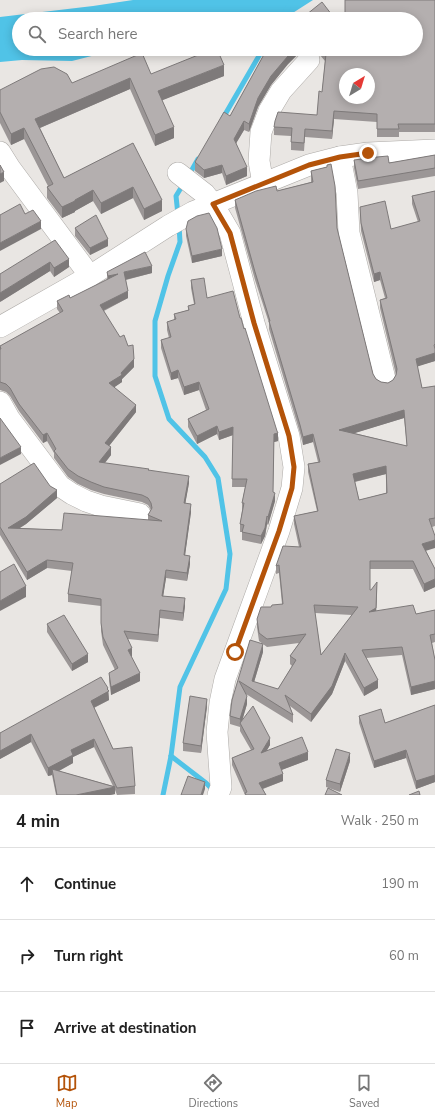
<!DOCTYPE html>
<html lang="en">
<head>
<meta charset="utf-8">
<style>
  body { margin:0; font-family:"Nunito Sans",sans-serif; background:#f2f2f2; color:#222 }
  .compass { position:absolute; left:339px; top:68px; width:36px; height:36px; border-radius:50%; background:#fff; box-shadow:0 2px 10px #0003; rotate:38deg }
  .stop { position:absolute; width:12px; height:12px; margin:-9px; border:3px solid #b45309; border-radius:50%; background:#fff }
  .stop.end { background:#b45309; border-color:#fff; box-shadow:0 1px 4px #0008 }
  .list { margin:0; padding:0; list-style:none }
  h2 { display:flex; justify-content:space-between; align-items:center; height:52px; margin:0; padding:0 16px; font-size:17px }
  h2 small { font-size:13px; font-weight:400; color:#767676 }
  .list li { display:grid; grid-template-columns:26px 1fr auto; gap:12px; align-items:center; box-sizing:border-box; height:72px; padding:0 16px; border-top:1px solid #e0e0e0 }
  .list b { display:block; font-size:15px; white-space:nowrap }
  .list em { font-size:13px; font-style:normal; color:#767676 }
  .icon { flex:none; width:22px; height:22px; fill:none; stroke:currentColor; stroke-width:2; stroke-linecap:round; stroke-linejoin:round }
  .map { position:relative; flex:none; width:435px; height:795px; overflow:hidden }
  .search { position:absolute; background:#fff; box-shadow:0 2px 10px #0003; left:12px; right:12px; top:12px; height:44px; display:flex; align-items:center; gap:10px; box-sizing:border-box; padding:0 14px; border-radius:22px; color:#767676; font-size:15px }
  .sheet { height:268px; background:#fff }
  nav { display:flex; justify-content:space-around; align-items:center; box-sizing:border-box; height:56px; border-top:1px solid #e0e0e0; background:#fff; font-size:11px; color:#767676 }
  nav a { display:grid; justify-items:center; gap:2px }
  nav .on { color:#b45309 }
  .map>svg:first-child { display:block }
  .water { fill:#50c3e7 }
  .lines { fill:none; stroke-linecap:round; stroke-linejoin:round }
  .stream { stroke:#50c3e7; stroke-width:5 }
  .minor-casing { stroke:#adaaa7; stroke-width:22 }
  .minor { stroke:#fff; stroke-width:21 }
  .wall { fill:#9b9696; fill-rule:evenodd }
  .shaded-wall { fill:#7e7a7a }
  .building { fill:#b4afaf; stroke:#7e7a7a; fill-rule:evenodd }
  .route { stroke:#b45309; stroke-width:5 }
</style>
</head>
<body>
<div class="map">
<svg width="435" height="795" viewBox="0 0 435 795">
  <rect width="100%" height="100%" fill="#e9e6e3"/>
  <polygon class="water" points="133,0 313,0 288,16 266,19 19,19 19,49 119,49 72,61 22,60 0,62 0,17 93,6"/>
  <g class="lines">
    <g class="stream">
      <polyline points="281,19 292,0"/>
      <polyline points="223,118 263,49"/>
      <polyline points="189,175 198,159"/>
      <polyline points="178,215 176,196 184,183"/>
      <polyline points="171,756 206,783 214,791"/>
      <polyline points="163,795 171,756 180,687 226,589 230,554 218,478 205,457 169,419 155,376 155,321 168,276 180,242 179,225"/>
    </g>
    <defs>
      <g id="minor">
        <polyline points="0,152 10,168 90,276"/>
        <polyline points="340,157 347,193 349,233 385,379"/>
        <polyline points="178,173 205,194 213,204 230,233 254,323 289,436 294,467 292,488 279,531 225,679 220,703 217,732 221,787 218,795"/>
        <polyline points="263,184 259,161 261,132 269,111 281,91 309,60"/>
        <polyline points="0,327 90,276 168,226 193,212 309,165 340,157 368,153 435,150"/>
        <polyline points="0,402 9,418 60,486 72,494 86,501 101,506 140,514"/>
      </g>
    </defs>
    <use href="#minor" class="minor-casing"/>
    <use href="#minor" class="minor"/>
  </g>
  <g class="wall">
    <polygon points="435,0 435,132 399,132 399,137 377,137 377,122 334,119 332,139 305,137 304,151 291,150 291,136 274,135 274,127 317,115 322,92 325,61 315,49 416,49"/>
    <polygon points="267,49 305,49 300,52 288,64 271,85 258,107 249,132 244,130 236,143 247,176 226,185 222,173 204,178 195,171 195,162 230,116"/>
    <polygon points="151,74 224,76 162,100 174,138 155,146 130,89 40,128 64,178 133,143 162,211 144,220 133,198 101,214 93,201 75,211 75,212 62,218 47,198 47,187 48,186 24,139 11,145 0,123 0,90 72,83"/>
    <polygon points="435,155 435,176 358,189 354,168 354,160 389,163"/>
    <path d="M327,165L337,228L373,374L376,379L381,382L388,383L393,380L396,375L380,308V300L385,298L380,280L374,282L361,231L360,207L391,229L418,222L412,204V196L435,191V361L417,366L422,388L435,386V526L432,527L426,551L435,569V587L424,592L413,569H370V590H377L376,611L416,614L435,610V642L432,643L435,660V689L411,695L402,655L366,658L378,688L364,696L345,661L332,694L311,722L290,706L293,715V723L246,694L247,704L242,720L270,745L267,750L308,760L281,770L283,781L263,789L266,795H245L232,765V758L251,750L240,731V727L230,724V716L250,640L263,652L254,682L278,689L292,666L290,664V656L299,643L267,647L259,641L257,627V619L271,607L282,604L279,573L276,574V566L299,547L294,524V516L317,511L308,472V464L318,462L313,442L303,445L300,433L269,329V323L255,280L235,208V200L277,191L311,182V171L327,167ZM404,418L407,446L354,433ZM386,474V493L359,500L355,482ZM315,613L352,615L321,655Z"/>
    <polygon points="75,228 108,246 90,255 75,236"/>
    <polygon points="186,229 222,256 192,263 186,236"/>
    <polygon points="55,240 69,267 54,277 50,271 0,302"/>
    <polygon points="107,272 152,273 126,280 128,298 104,311 134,367 122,379 122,382 114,387 136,412 109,446 111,455 105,463 148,470 189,483 185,504 191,512 185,555 190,564 187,581 166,578 163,596 185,606 183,621 160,618 158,642 128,639 132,656 131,656 140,681 111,695 109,681 109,673 115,670 103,645 101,631 101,606 68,602 68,594 72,571 47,568 27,580 0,535 0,484 57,498 26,524 20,528 62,530 148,520 148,515 151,510 148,505 142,502 104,494 91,490 78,484 68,477 54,458 54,453 47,441 43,443 19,411 10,396 6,392 0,390 0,346 60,313 57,309 57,301 70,298 107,280"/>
    <polygon points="191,280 207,298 240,318 278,441 274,442 273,492 275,501 268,525 267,524 265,536 261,544 242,540 242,532 240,532 240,524 242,511 242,503 245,487 232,487 233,435 219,440 217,434 197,444 188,427 188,419 206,410 199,390 184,395 178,378 171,380 161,348 161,340 169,338 167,330 167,322 174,320 174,314 188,310 188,306 194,304 191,288"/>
    <polygon points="47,624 88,662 72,671 47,632"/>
    <path d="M108,690L109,700L94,708L113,749L135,786V794L117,795L115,790V794L110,795H56L52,775L48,776L31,742L0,759V733ZM94,747L113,786L59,771L73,763V757Z"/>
    <polygon points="435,705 435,782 416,789 406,758 374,768 359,723 359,716 385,723"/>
    <polygon points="207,706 201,753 183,751 183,743"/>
    <polygon points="350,761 340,792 326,787 326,780"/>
  </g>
  <g class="shaded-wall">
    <polygon points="295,49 305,49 300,52 288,64 271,85 258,107 249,132 249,124 258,98 271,76 288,56"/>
    <polygon points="224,65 224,76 158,102 158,91"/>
    <polygon points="130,78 130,89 35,130 35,119"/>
    <polygon points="334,111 334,119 332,139 332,131"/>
    <polygon points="244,121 244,130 234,147 234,139"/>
    <polygon points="174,127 174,138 155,146 155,135"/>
    <polygon points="24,128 24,139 11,145 11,134"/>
    <polygon points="222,165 222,173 204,178 204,170"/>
    <polygon points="247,167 247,176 226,185 226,176"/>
    <polygon points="4,172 4,181 0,183 0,174"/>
    <polygon points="133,187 133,198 101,214 101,203"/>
    <polygon points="93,190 93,201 75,211 75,212 62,218 62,207"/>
    <polygon points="162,200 162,211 144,220 144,209"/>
    <polygon points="41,221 41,229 0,251 0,243"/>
    <polygon points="108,239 108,246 90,255 90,248"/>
    <polygon points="222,249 222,256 192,263 192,256"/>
    <polygon points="69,259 69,267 54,277 54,268"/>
    <polygon points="50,262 50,271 0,302 0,293"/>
    <polygon points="152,266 152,273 124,280 124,272"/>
    <polygon points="380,272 380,280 374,282 374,274"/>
    <polygon points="118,274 108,284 108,276"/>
    <polygon points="128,291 128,298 100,312 100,305"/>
    <polygon points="435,353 435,361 416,367 416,359"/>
    <polygon points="134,359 134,367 122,379 122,382 109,391 109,383 121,373"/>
    <polygon points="178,370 178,378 171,380 171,373"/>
    <polygon points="199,382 199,390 184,395 184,387"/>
    <polygon points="136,405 136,412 105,451 105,443"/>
    <polygon points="404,410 404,418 339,438 339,430"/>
    <polygon points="217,426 217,434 197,444 197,436"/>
    <polygon points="233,427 233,435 219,440 219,432"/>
    <polygon points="47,433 47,441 43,443 43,435"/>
    <polygon points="278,433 278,441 274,442 274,434"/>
    <polygon points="313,434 313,442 303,445 303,437"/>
    <polygon points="21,447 21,454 0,465 0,458"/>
    <polygon points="111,447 111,455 99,470 99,462"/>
    <polygon points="386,466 386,474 353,482 353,474"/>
    <polygon points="189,476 189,483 184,511 184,503"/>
    <polygon points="57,490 57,498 26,524 8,535 8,528"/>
    <polygon points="275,493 275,501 268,525 268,517"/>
    <polygon points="191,504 191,512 184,563 184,555"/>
    <polygon points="267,516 267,524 265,536 261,544 261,536"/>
    <polygon points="435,540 435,548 422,552 422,544"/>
    <polygon points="190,556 190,564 187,581 187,573"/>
    <polygon points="47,560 47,568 27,580 27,572"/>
    <polygon points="166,570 166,578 162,604 162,596"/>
    <polygon points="435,579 435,587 424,592 424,584"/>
    <polygon points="377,582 377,590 376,616 369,612"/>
    <polygon points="26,586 26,597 0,611 0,601"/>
    <polygon points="185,598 185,606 183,621 183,613"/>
    <polygon points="160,610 160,618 158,642 158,635"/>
    <polygon points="263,644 263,652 252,689 252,681"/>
    <polygon points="132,648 132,656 128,657 128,650"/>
    <polygon points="345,653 345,661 332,694 311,722 311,714"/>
    <polygon points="88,654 88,662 72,671 72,664"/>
    <polygon points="140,673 140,681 111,695 111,687"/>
    <polygon points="378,680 378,688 364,696 364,688"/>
    <polygon points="435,681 435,689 411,695 411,687"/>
    <polygon points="108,688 109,700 91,709 91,701"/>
    <polygon points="247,696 247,704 241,725 240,719"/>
    <polygon points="207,699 207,706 201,753 201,746"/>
    <polygon points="31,734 31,742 0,759 0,751"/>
    <polygon points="270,738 270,745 261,760 261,753"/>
    <polygon points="94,739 94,747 73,757 73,763 53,774 52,769 52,775 48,776 48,768 71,750"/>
    <polygon points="406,750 406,758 374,768 374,761"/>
    <polygon points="308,752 308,760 279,771 279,763"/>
    <polygon points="350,753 350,761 340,792 340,784"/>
    <polygon points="283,774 283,781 259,790 259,783"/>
    <polygon points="435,775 435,782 416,789 416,781"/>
    <polygon points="205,782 205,789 203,795 201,795"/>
    <polygon points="115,787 115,794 110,795 76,795"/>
  </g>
  <g class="building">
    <path d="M345,0H435V124H398L399,129H377V114L334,111L332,131L305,129L304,143L291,142L292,128L274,127L275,121L278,112L317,115L319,91L322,92L326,54L322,49H416V19H345ZM345,74H369V98H345Z"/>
    <polygon points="322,2 335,19 301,19"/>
    <polygon points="213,49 217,49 224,65 158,91 174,127 155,135 130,78 35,119 64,178 133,143 162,200 144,209 133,187 101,203 93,190 75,200 75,201 62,207 47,187 53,184 24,128 11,134 0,112 0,90 41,69 54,67 67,74 72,83 142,53 151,74"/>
    <polygon points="267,49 295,49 288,56 271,76 258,98 249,124 244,121 234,139 247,167 226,176 222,165 204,170 195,162 224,112 230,116"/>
    <polygon points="435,155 435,168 358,181 354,160 377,157 388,156 389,163"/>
    <path d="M331,164L335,186L337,228L373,374L376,379L381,382L388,383L393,380L396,375L397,369L380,300L387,298L380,272L374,274L361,223L360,207L385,201L391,229L420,221L412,196L435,191V344L434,345L435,349V353L416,359L422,388L435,386V518L429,519L435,536V540L422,544L435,569V579L424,584L413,561H370V590H371L377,582L376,608L369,612L413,605L416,614L435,610V634L430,635L435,660V681L411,687L402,647L362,650L378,680L364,688L345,653L332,686L311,714L285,695L293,715L239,681L247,696L240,719L230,716L232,700L250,640L263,644L252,681L278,689L296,660L290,656L306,634L267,639L259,633L257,619L261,607H271L272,605L283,604L279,565L276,566L283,546L301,547L294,516L318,511L308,464L320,462L313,434L303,437L300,425L269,321H270L255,272L235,200L256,191L276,186L277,191L313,182L311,171L327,167V165ZM404,410L407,446L339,430ZM386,466L387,493L359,500L353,474ZM314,605L358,607L321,655Z"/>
    <polygon points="0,165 4,172 0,174"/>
    <polygon points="20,204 25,214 33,210 41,221 0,243 0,215"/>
    <polygon points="209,213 217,228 222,249 192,256 186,229 188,221 197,216"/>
    <polygon points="96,215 108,239 90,248 75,228"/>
    <polygon points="55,240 69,259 54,268 50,262 0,293 0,274"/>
    <polygon points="145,252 152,266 124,272 128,291 100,305 120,337 124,335 128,346 133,345 134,359 121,373 122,375 109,383 136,405 105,443 111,447 99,462 149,469 148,470 189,476 184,503 191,504 184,555 190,556 187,573 166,570 162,596 185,598 183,613 160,610 158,635 124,631 132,648 128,650 140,673 111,687 109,673 118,668 103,637 101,623 101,599 68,594 73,563 47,560 27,572 0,527 0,484 34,463 50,486 57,490 26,517 8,528 62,530 64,513 162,521 148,515 152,508 151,503 148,498 142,495 104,487 91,482 78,476 68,469 54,451 56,449 47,433 43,435 19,404 10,388 6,384 0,382 0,349 1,349 0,346 63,311 57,301 69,295 70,298 118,274 108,276 107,272"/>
    <polygon points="204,278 207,298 233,291 240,318 241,318 244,329 245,328 277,431 278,433 274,434 273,492 275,493 268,517 267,516 265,528 261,536 242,532 244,525 240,524 244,503 242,503 247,479 232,479 233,427 219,432 217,426 197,436 188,419 209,409 199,382 184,387 178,370 171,373 161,340 171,337 167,322 176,319 174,314 189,310 188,306 195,304 191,280"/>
    <polygon points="0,418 21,447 0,458"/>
    <polygon points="14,564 26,586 0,601 0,572"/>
    <polygon points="64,615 88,654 72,664 47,624"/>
    <polygon points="101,677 108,688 107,689 109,691 91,701 113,749 132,747 135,786 117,788 94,739 71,750 73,755 48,768 31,734 0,751 0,733"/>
    <polygon points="190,696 207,699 201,746 183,743"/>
    <polygon points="435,705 435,775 416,781 406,750 374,761 359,716 381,709 385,723"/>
    <polygon points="253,706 270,738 261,753 302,737 308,752 279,763 283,774 259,783 266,795 246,795 245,793 247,792 232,758 254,749 240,723"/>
    <polygon points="336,749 350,753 340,784 326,780"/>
    <polygon points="52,769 115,787 76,795 57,795"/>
    <polygon points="188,776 205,782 201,795 181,795"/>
    <polygon points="328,788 342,795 325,795"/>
    <polygon points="419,791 420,795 409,795"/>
  </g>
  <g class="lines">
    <polyline class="route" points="235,652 279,531 292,488 294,467 289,436 254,323 230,233 213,204 309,165 340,157 368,153"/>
  </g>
</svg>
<svg class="compass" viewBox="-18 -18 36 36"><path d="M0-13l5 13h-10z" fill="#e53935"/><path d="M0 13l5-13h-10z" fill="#767676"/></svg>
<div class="stop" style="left:235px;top:652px"></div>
<div class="stop end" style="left:368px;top:153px"></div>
<div class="search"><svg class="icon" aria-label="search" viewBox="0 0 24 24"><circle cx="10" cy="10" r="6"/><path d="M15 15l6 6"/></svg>Search here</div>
</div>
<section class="sheet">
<h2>4 min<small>Walk · 250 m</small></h2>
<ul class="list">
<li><svg class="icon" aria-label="ahead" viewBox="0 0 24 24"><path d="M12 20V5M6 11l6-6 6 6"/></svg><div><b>Continue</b></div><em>190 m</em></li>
<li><svg class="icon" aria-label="right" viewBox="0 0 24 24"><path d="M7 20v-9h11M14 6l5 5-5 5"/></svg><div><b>Turn right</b></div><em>60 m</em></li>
<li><svg class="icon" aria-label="arrive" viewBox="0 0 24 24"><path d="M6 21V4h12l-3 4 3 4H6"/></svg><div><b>Arrive at destination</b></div></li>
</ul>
</section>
<nav>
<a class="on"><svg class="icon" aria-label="map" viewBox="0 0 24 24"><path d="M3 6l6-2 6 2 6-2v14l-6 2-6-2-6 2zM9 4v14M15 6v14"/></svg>Map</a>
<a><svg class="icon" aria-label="directions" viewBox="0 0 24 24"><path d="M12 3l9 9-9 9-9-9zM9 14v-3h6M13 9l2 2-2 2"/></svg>Directions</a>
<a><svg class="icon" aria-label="saved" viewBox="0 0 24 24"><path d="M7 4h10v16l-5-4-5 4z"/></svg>Saved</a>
</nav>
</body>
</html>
